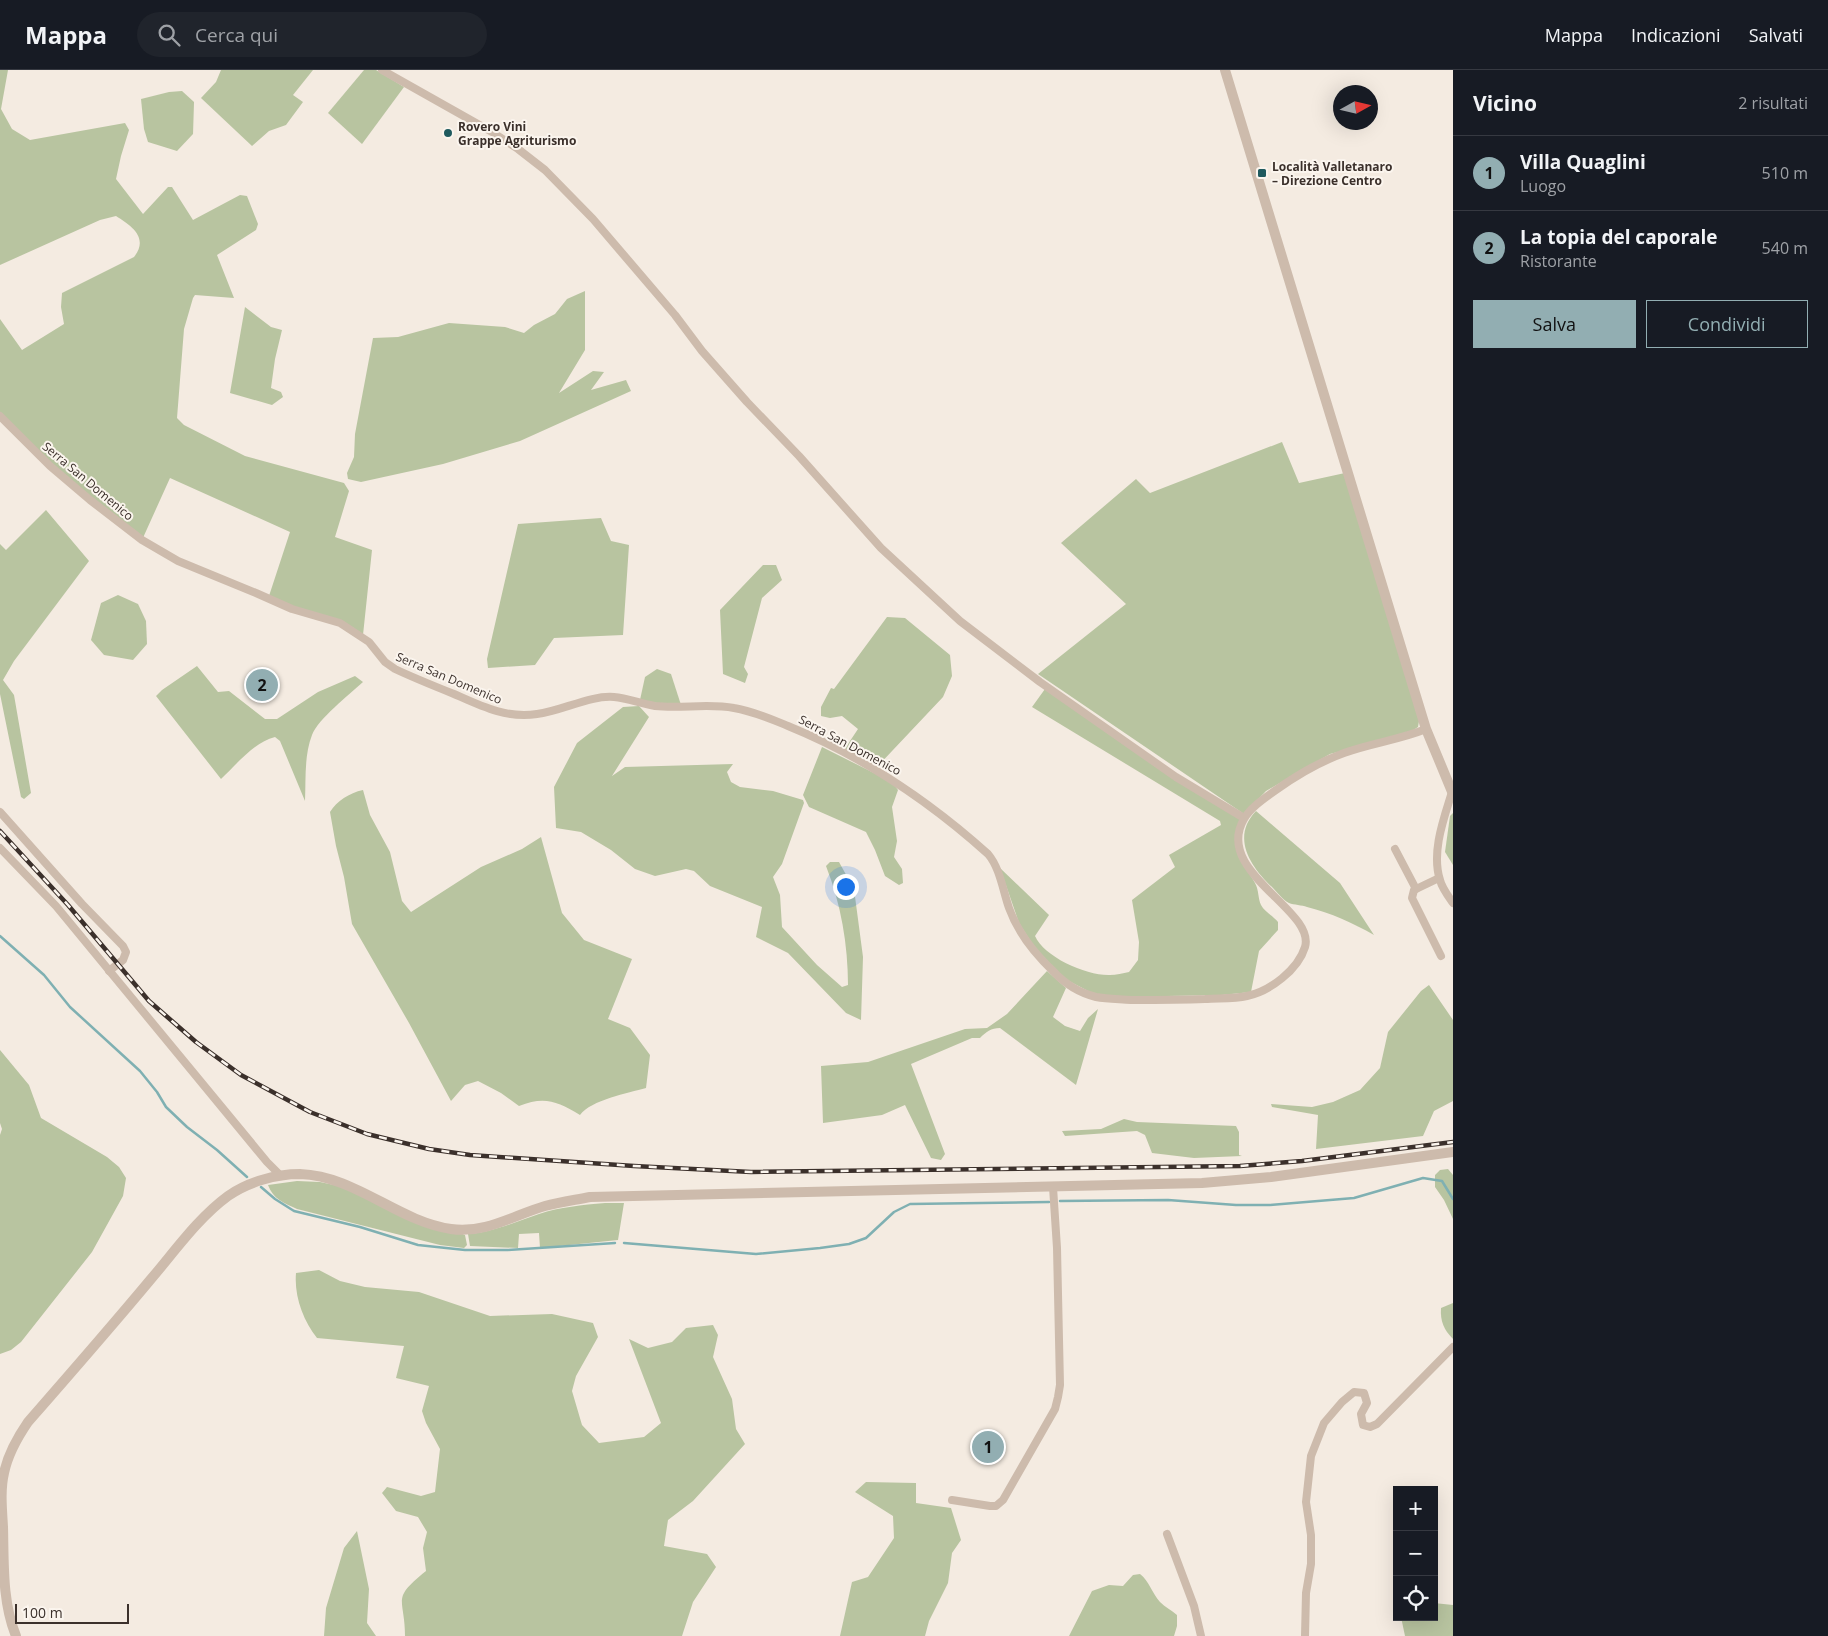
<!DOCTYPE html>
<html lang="it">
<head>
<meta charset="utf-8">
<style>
  body { margin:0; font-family:"Open Sans",sans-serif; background:#20242c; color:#f1f3f6 }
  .controls { position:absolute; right:15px; bottom:15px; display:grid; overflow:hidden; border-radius:0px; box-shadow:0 5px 20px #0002 }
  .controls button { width:45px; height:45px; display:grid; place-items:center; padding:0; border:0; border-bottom:1px solid #363941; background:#171b24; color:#f1f3f6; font:25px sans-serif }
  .compass { position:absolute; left:1333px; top:15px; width:45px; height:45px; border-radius:50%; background:#171b24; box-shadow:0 5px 20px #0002; rotate:82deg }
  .scale { position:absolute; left:15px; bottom:12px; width:114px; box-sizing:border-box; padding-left:5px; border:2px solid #3b302b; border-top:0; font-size:14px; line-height:18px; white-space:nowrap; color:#3b302b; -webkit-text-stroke:4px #fbf5ee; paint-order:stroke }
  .you { position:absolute; left:845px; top:816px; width:18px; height:18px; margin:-12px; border:4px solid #fff; border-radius:50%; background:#1a73e8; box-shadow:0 0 0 8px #1a73e833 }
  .badge { display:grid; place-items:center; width:32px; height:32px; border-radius:50%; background:#92aeb2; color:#111; font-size:16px; font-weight:700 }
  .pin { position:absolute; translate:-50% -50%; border:2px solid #fff; box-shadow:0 1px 5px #0006 }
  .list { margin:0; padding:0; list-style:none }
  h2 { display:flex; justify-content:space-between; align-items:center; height:65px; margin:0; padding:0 20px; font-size:21px }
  h2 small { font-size:16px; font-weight:400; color:#9ea1a6 }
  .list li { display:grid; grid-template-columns:32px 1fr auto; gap:15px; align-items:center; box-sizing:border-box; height:75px; padding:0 20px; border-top:1px solid #363941 }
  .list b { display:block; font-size:19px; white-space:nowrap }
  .list p { margin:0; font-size:16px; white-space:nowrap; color:#9ea1a6 }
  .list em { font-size:16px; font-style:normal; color:#9ea1a6 }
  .actions { display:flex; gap:10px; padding:15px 20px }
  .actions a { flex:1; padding:11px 0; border:1px solid #92aeb2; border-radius:0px; text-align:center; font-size:18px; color:#92aeb2 }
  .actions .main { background:#92aeb2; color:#111 }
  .icon { flex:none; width:28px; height:28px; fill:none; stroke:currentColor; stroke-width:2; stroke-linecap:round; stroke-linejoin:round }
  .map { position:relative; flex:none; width:1453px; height:1566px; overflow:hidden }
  header { display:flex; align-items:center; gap:30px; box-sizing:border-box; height:70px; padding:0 25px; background:#171b24; border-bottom:1px solid #363941 }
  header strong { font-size:24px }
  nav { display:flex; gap:28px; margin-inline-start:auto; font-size:18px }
  .search { width:350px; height:45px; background:#20242c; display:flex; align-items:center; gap:12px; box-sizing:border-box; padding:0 18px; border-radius:28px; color:#9ea1a6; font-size:19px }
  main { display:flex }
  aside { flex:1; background:#171b24 }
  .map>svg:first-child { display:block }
  .green { fill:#b8c4a0 }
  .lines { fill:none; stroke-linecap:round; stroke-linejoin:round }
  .stream { stroke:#7fb0b2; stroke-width:2.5 }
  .minor { stroke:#cdbbac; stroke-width:8 }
  .tertiary { stroke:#cdbbac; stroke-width:10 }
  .rail-casing { stroke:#3b302b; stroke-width:4.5 }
  .rail { stroke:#fbf5ee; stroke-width:2.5; stroke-dasharray:8; stroke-linecap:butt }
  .poi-dot { fill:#1f5a5e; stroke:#fbf5ee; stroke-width:2 }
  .labels { text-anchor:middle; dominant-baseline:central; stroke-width:4; stroke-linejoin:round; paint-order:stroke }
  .poi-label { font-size:12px; font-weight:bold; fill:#3b302b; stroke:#fbf5ee; text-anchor:start }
  .street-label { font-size:12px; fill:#3b302b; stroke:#fbf5ee }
</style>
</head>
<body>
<header>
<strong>Mappa</strong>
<div class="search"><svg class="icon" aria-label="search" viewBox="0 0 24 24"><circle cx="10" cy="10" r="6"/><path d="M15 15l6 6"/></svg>Cerca qui</div>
<nav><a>Mappa</a><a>Indicazioni</a><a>Salvati</a></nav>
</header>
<main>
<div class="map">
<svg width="1453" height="1566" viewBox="0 0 1453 1566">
  <rect width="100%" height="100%" fill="#f4ebe1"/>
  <g class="green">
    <path d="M0,0H8L1,39L12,59L30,70L125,53L129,60L121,86L116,109L143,144L168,117H172L193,150L240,125L247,126L258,154L256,160L217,185L234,228L195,225L193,228L184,259L177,348L184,355L245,386L344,413L349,421L335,467L372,480L363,565L269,526L290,462L170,408L142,470L90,430L0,346V249L22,280L64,254L61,237L62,223L134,187C149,168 132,156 116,146L100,150L0,195Z"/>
    <polygon points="221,0 313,0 293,25 303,32 286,55 269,61 252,76 201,28 216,12"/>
    <polygon points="364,0 376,0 404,17 362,74 328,43"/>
    <polygon points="182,21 194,32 193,64 177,81 148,72 144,59 141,29 169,22"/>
    <polygon points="585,221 585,280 559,323 593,301 604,302 591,320 626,310 631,321 520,371 443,394 361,412 348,409 347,403 354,387 355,364 373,268 398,267 449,253 505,257 524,263 534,255 555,244 567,229"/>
    <polygon points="245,237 271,257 282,260 275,289 271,318 281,322 283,327 272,335 230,323"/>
    <polygon points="1282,372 1299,413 1345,403 1419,651 1418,657 1409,663 1330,684 1266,721 1244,744 1038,604 1126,534 1061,473 1136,409 1150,423"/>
    <polygon points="46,440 89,491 14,591 3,610 14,625 31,723 24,729 21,727 0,624 0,474 6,480"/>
    <polygon points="601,448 611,471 629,475 623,565 554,568 535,595 488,598 487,589 518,454"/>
    <polygon points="763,495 776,495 782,510 762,528 744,597 748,604 745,613 723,604 720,540"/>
    <polygon points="118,525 138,534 146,551 147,574 133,590 104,585 91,570 101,533"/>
    <polygon points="887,547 905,548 950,585 952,606 943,627 876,698 844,680 858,659 842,646 830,648 821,646 821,637 831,618 834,619"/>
    <path d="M197,596L218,622L229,621L265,649H277L318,622L355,606L363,612C349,625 318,649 312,665C304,686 306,709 305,731L280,671L275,667C254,672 236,695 221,709L156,626L162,620Z"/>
    <polygon points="657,599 671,604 681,635 657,633 640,630 645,607"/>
    <path d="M1045,619L1241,749C1229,781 1240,787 1255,813C1259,820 1258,829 1261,835C1264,841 1273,846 1278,852V860L1259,881L1251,922L1222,925L1114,927L1092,923L1065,909L1035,878L1019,853L1000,798L1049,845L1035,866C1044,887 1087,906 1110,905C1116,905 1123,903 1129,902L1138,890L1139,872L1132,830L1175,797L1169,785L1221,755L1220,751L1032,637Z"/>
    <path d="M639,636L649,647L612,706L625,697L733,694L727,702L731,712L740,717L773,721L803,730L804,733L782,794L773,807L780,825L782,857L817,895L842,917L848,915C848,875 841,834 826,796L830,792H839L854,819L863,887L861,950L846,943L788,883L756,867L762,837L710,816L694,801L686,799L655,806L635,799L611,780L581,762L556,758L554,717L577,673L623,637Z"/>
    <polygon points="822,677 892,712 898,720 892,737 897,771 894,787 902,799 903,813 899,815 885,806 875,780 866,762 809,737 803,725"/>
    <path d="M363,720L370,745L390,782L402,831L411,842L481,797L522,779L541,767L562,843L584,870L632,889L608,949L630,958L650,985L646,1018C628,1023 591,1030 580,1045C557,1031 544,1026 519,1036L501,1023L478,1011L465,1015L451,1031L409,953L352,854L344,807L336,776L330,742C337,731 349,723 363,720Z"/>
    <path d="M1256,741L1340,813L1374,865C1353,853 1331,843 1307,837C1302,835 1294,835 1289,833C1283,830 1277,822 1272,817C1250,796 1231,767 1256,741Z"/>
    <polygon points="1453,743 1453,795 1445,782 1450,746"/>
    <path d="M1047,901L1066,918L1053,947L1065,956L1080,961L1088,948L1098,939L1076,1015L1000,958C991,958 986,962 980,968H972L911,994L945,1084L941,1090L931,1088L905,1035L882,1045L823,1053L821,996L868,992L965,959L987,958L1007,944Z"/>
    <polygon points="1429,915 1453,950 1453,1031 1434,1041 1423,1066 1316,1079 1318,1045 1272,1037 1271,1034 1312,1037 1333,1032 1360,1020 1380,998 1388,962 1421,921"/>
    <polygon points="0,980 29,1015 41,1048 107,1087 119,1097 126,1108 123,1126 92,1182 21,1272 11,1280 0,1284 0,1065 2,1059 0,1053"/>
    <polygon points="1124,1049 1137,1052 1236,1056 1239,1062 1239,1085 1242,1086 1194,1088 1152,1083 1145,1065 1137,1061 1065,1066 1062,1061 1101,1059"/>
    <polygon points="1448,1099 1453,1105 1453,1149 1444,1130 1435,1117 1435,1105 1440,1100"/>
    <path d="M297,1111L320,1112L339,1116L465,1165L467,1175L464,1178L440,1175L297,1139C284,1133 273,1129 268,1115Z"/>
    <path d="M605,1133H624L618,1170L540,1178L539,1163L519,1164L518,1178L470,1176L468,1164C493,1162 515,1152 539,1144C560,1137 582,1135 605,1133Z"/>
    <path d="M319,1200L340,1211L365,1217L419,1222L490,1246L552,1244L593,1253L598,1267L576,1306L572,1321L582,1355L599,1373L644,1367L661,1353L629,1269L648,1278L672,1272L686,1258L713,1255L718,1265L713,1287L732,1329L736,1359L745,1374L693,1431L668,1450L664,1476L707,1484L716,1497L693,1532L682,1566H405C405,1527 390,1530 426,1501L423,1478L427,1462L418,1447L396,1441L382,1423L387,1417L421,1426L435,1422L440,1379L426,1353L422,1341L429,1316L396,1308L404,1276L317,1268C303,1250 294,1226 296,1203Z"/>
    <path d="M1453,1233V1269C1444,1260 1440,1251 1441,1238Z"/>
    <polygon points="866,1412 916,1413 916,1433 951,1438 961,1470 952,1483 948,1513 929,1551 925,1566 840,1566 852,1512 868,1507 894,1468 893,1446 855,1422"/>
    <polygon points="357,1461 369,1519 367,1553 376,1566 324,1566 326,1538 344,1478"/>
    <path d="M1140,1504C1149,1511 1152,1523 1160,1532C1165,1537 1171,1540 1177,1545V1556L1174,1566H1069L1092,1521L1109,1515L1123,1516L1133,1505Z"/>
    <polygon points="1434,1533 1453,1535 1453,1566 1405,1566 1401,1547 1434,1547"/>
  </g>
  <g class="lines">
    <g class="stream">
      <polyline points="0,866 44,905 70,937 140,1001 157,1022 166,1037 187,1057 217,1080 247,1107"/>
      <polyline points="261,1117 275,1129 294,1141 360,1157 418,1175 465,1180 508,1180 615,1173"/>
      <polyline points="1060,1131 1168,1130 1236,1135 1270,1135 1354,1128 1423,1108 1442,1111 1453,1129"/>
      <polyline points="624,1173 756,1184 820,1178 849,1174 866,1168 894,1142 910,1134 1049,1132"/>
    </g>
    <g class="minor">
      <polyline points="382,0 492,62 518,79 545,100 593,149 675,245 702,281 747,332 799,386 881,478 960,551 1040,612 1176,707 1244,748"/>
      <path d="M0,346L50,396L90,430L142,470L178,491L256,523L292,539L340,553L369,572L385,592L395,599C414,608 434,616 454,624C481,636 507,649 537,644C562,641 590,625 614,627C628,628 641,634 655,636C681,639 708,633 734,638C753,641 771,649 788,656C862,686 929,731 988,784C1000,798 1003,821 1009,838C1018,863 1034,883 1053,901C1064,913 1080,923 1096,927C1107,929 1119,929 1131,930C1156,930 1180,930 1205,929C1219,928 1234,929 1247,926C1270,921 1298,900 1305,877C1316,840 1213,802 1244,749C1251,737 1265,728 1276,720C1297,705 1319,692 1344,683C1371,673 1399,670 1426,659"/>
      <path d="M1452,722C1444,748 1431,782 1440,810C1442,818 1448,826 1453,833"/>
      <polyline points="0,742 82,834 123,876 126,882 123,890 109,901"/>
      <polyline points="0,778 56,836 267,1092 281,1106"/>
      <polyline points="1395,779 1416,819"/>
      <polyline points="1439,808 1414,820 1412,828 1441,886"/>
      <polyline points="952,1430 990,1436 996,1436 1003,1430 1055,1339 1058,1327 1060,1315 1057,1178 1053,1117"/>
      <polyline points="1167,1464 1194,1536 1201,1566"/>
      <polyline points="1305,1566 1306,1523 1311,1494 1311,1465 1306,1432 1311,1386 1324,1353 1342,1332 1354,1322 1364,1323 1367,1333 1361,1344 1363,1355 1370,1357 1377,1354 1453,1277"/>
    </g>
    <g class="tertiary">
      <polyline points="1225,0 1426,659 1453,724"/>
      <path d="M16,1566C2,1532 4,1493 3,1457C2,1439 0,1420 4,1403C8,1384 17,1368 28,1352C70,1304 111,1257 151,1209C175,1181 198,1148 228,1126C248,1112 276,1104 300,1104C356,1106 397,1151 451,1159C485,1164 514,1145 545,1136C560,1132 575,1130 590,1127L1202,1113L1271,1107L1453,1082"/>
    </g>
    <defs>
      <polyline id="rail" points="0,761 68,835 149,931 196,972 241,1005 310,1042 367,1064 429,1079 470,1085 634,1096 751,1102 1240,1096 1302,1091 1453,1072"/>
    </defs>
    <use href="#rail" class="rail-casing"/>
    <use href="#rail" class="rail"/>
  </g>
  <g class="poi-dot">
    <circle cx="448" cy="63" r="5"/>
    <rect x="1257" y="98" width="10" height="10" rx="2.5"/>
  </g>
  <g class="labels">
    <g class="poi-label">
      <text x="458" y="56">Rovero Vini<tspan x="458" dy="14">Grappe Agriturismo</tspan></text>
      <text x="1272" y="96">Località Valletanaro<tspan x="1272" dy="14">– Direzione Centro</tspan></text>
    </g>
    <g class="street-label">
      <text transform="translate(88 411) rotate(40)">Serra San Domenico</text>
      <text transform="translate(449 608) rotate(23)">Serra San Domenico</text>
      <text transform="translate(850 675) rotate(28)">Serra San Domenico</text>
    </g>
  </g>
</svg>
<div class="controls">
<button>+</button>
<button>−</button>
<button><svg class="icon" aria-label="locate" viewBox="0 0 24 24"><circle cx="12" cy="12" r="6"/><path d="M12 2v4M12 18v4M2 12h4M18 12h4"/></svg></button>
</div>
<svg class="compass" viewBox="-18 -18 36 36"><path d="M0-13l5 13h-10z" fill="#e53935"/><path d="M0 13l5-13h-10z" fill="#9ea1a6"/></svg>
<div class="scale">100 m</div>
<div class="you"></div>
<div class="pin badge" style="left:988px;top:1377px">1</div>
<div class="pin badge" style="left:262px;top:615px">2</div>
</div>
<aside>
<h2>Vicino<small>2 risultati</small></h2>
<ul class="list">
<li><span class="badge">1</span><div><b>Villa Quaglini</b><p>Luogo</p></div><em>510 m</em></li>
<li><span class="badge">2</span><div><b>La topia del caporale</b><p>Ristorante</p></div><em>540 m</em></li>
</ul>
<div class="actions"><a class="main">Salva</a><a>Condividi</a></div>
</aside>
</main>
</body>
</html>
